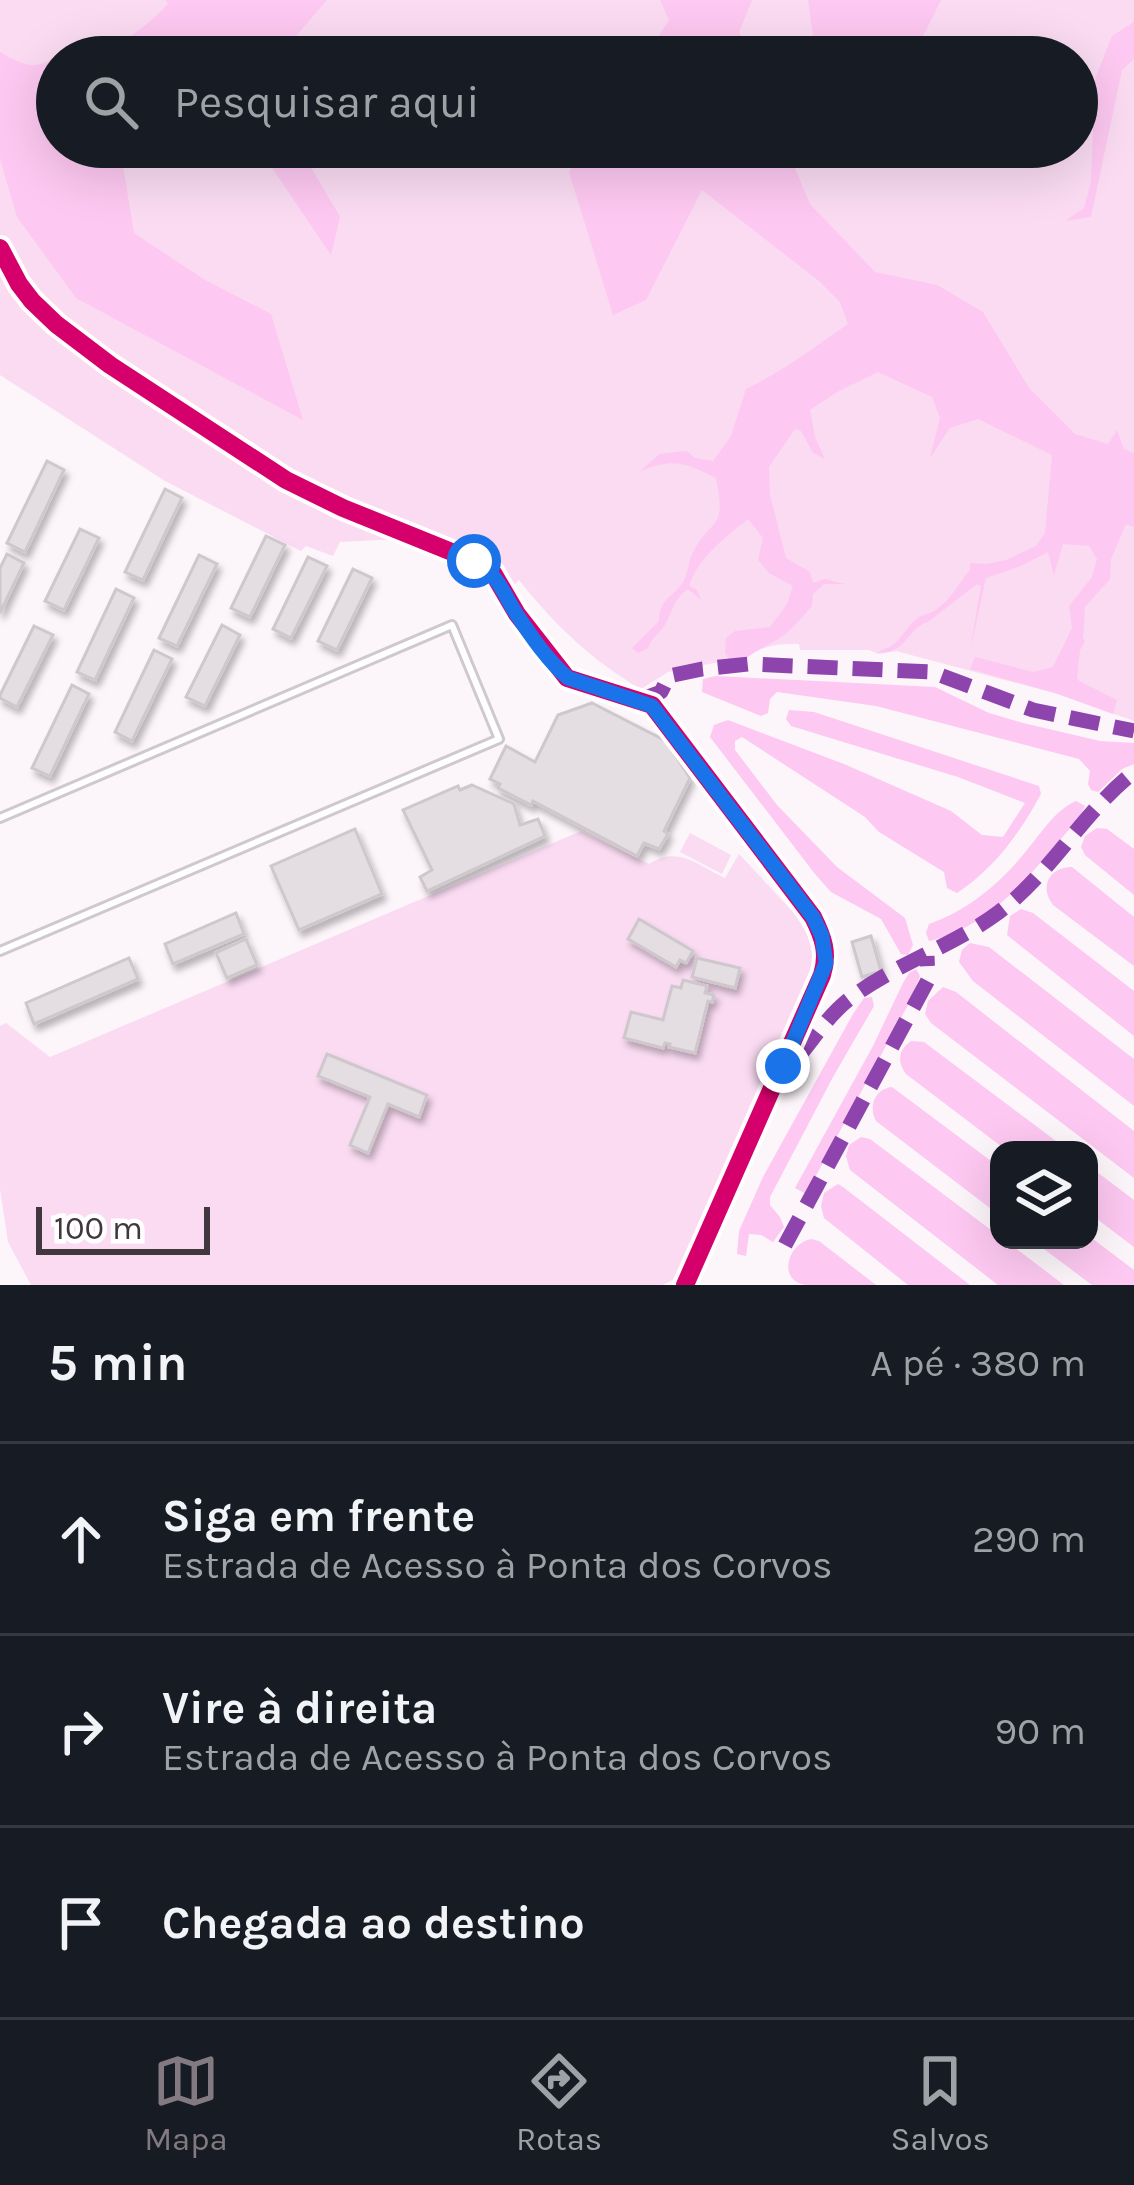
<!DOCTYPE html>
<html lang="pt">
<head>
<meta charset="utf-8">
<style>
  body { margin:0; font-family:Karla,sans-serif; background:#20242c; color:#f1f3f6 }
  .controls { position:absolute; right:36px; bottom:36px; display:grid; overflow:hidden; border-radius:24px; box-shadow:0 12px 48px #0002 }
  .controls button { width:108px; height:108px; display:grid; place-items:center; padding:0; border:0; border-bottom:3px solid #363941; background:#171b24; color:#f1f3f6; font:60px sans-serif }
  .scale { position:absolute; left:36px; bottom:30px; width:174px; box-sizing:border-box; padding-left:12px; border:6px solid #40383e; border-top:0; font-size:33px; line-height:42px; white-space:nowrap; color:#40383e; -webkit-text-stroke:9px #fff; paint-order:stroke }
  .stop { position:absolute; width:36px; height:36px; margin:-27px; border:9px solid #1a73e8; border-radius:50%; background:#fff }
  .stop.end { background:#1a73e8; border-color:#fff; box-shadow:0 3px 12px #0008 }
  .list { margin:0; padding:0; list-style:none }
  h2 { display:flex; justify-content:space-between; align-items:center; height:156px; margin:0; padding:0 48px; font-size:51px }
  h2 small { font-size:39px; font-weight:400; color:#9ea1a6 }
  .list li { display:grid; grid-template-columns:78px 1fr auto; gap:36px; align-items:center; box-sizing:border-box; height:192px; padding:0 48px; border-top:3px solid #363941 }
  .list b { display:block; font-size:45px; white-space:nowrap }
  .list p { margin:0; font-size:39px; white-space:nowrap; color:#9ea1a6 }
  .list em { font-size:39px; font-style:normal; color:#9ea1a6 }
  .icon { flex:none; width:66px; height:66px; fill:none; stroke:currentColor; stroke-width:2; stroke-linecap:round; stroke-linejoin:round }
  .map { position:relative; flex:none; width:1134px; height:1285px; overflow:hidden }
  .search { position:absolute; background:#171b24; box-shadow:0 12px 48px #0002; left:36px; right:36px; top:36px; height:132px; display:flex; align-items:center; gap:30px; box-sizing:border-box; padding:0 42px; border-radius:66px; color:#9ea1a6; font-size:45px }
  .sheet { height:732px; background:#171b24 }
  nav { display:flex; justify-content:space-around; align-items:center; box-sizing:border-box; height:168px; border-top:3px solid #363941; background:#171b24; font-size:33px; color:#9ea1a6 }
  nav a { display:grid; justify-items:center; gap:6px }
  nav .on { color:#827a80 }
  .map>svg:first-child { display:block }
  .green { fill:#fadbf2; fill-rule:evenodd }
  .water { fill:#fdc8f1 }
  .building { fill:#e4dde2; stroke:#cec7cc; stroke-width:3; filter:url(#shadow) }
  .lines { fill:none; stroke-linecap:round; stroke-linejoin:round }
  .service-casing { stroke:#cfc8cd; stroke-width:12 }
  .minor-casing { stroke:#cfc8cd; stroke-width:16 }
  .service { stroke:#fffefe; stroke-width:6 }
  .minor { stroke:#fffefe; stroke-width:10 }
  .quiet { stroke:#8e44ad; stroke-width:15; stroke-dasharray:30 15; stroke-linecap:butt }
  .cycleway-casing { stroke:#fff; stroke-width:26 }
  .cycleway { stroke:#d6006c; stroke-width:18 }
  .route { stroke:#1a73e8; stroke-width:15 }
</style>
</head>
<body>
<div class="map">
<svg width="1134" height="1285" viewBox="0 0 1134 1285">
  <defs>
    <filter id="shadow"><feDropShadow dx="3.5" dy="6" stdDeviation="3" flood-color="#0004"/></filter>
  </defs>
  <rect width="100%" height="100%" fill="#fcf5fa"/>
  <g class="green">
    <path d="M0,0H1134V721L1058,694L896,651L878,654L869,650H800L799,644C779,643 753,647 742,663L732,664L729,660L668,672L641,689C592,661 554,624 519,580L495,602L483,576L399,539L340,542L333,556L306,546L301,551L165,481L0,375ZM57,57H1077V147H57Z"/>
    <path d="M581,831L649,864C677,845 698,865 725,878L739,854L794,913L812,941V966L676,1278L663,1285H31L8,1242L0,1189V1026L6,1023L50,1057Z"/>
    <polygon points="690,833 731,855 722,874 680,852"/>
  </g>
  <g class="water">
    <path d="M166,0H327L285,49L240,38L233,57H84C120,46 142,31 168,4Z"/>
    <polygon points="660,0 752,0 739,32 749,57 645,57 669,20"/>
    <polygon points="808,0 941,0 921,40 908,57 816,57"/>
    <polygon points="1134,22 1134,59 1122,70 1091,217 1065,221 1084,208 1091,182 1095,79 1112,36"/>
    <path d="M62,51L66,57H57V147H120L134,233L205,280L271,314L303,420L76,298L17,217L0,159V52C25,67 39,72 62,51Z"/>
    <polygon points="258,147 299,147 340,217 331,255"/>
    <path d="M586,147H786L810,204L875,272L937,285L983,312L1029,388L1075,434L1108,444L1117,430L1124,449L1134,453V527L1126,524L1111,559L1110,579L1085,607L1083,637L1085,642L1080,650L1077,677L1079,681L1117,700L1113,714L1058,694L970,669L975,657L1033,672L1053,667L1072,628L1069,606L1092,577L1097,559L1089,546L1063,544L1054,575L1048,552L1021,566L986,578L970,651L981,586L977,584L928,622C907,628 908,653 878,653L881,650C901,646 904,627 919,617C925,614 932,613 937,609C952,598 958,584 970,570V563L987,564L1006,560L1036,546L1045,533L1052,455L978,419L950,428L930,458L940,418L932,397L878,372L837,392L810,410L815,437L825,459L813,453L801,431L795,429L769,467L770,495L786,558L810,572L813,583L825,579L845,584H824L813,594L812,606C803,616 794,627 783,636C769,646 751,651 742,663L732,664L725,653L726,638L735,631L770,627L787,604L793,586L769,573L758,560L763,538L748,519C725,538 699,556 689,586L697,590L701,600L688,589C673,600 674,608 666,623C661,633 652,636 648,648L638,653L632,648L659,621C660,597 673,598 683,582C688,574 688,563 692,554C712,515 727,533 716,478C684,462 674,458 640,471L660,454L687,451L695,458L713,461L731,436L746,389C785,370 813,348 848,324L840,302L819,281L702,190L646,300L613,315L569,172Z"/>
    <polygon points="716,676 935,687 989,713 1023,723 1100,741 1134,743 1134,764 1122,769 1098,792 1091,790 1088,784 1090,771 1079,759 876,706 777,692 770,699 768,713 761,716 702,692 703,679"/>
    <path d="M789,710L814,712L1039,786L1041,794C1020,833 994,869 957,893L947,888L944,872L879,832L865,817L742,737L735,741V750L777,805L837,867L905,918L913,945L908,955L901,954L881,919L831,892L815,874L710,737L714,725L728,720L844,764L951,811L982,835L1003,837L1025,803L958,777L791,726L786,719Z"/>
    <path d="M1076,801L1085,806L1080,817C1037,865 996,926 929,941L926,933L929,924C966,911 997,886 1022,856C1039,837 1053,811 1076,801Z"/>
    <polygon points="1097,828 1107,829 1134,849 1134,895 1085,855 1081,847 1085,836"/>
    <path d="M1072,867L1134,917V966L1053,905C1039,887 1049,867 1072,867Z"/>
    <polygon points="1021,909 1033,913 1134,991 1134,1036 1007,935 1010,916"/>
    <polygon points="970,943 989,947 1134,1059 1134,1106 973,981 959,962 962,950"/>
    <polygon points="916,969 920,976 908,1005 806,1194 795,1188 873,1046 903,983 909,973"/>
    <polygon points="943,987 956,992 1134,1131 1134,1178 931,1023 925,1014 928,1001"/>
    <polygon points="872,997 874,1006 833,1077 770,1197 770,1205 780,1217 784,1227 773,1242 761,1235 749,1234 746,1256 737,1254 739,1231 763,1177 853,1014 864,998"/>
    <path d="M911,1041L924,1042L1068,1150H1006L906,1074C897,1062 898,1050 911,1041Z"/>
    <path d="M892,1087L999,1167V1215L876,1121C868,1106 875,1089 892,1087Z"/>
    <polygon points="861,1137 870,1139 999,1236 999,1240 1005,1240 1064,1285 998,1285 850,1170 846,1156 849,1145"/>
    <polygon points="1089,1166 1134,1200 1134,1247 1089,1213"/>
    <polygon points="838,1184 843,1187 970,1285 908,1285 824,1218 821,1206 824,1193"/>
    <polygon points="1089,1236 1134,1270 1134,1285 1092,1285 1032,1240 1089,1240"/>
    <path d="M811,1239L819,1241L876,1285C854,1285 829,1285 806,1285C777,1281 787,1244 811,1239Z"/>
  </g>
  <g class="building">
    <polygon points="47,461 64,470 25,552 7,543"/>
    <polygon points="165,489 182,498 143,580 125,572"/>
    <polygon points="80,529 99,538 64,610 45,601"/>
    <polygon points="266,536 285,545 250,617 231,608"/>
    <polygon points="7,554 24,563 0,613 0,568"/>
    <polygon points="199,555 217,564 177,646 159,638"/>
    <polygon points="308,557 327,566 291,638 273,629"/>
    <polygon points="353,569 372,578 337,650 318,641"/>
    <polygon points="116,589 134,598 95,680 77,672"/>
    <polygon points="222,625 240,635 205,706 186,697"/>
    <polygon points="34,626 53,635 17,707 0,698 0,695"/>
    <polygon points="154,650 172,659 132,741 115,732"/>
    <polygon points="72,685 89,694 50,776 32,768"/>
    <polygon points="592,703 666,741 690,778 664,831 668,834 659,849 644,843 637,856 533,801 531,805 498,788 500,784 490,779 506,746 535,762 558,715"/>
    <polygon points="472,785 514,804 520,825 538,819 545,836 427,891 420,877 432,870 403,810 458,786 460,790"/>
    <polygon points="355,829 382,894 299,930 271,866"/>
    <polygon points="236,913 244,934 173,964 165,944"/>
    <polygon points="639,919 693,951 686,963 680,960 676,967 628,939"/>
    <polygon points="871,936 881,971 862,977 852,942"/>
    <polygon points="246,939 257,965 227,978 216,953"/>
    <polygon points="129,958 138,979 34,1024 26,1003"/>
    <polygon points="697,958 740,968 735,988 692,977"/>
    <polygon points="683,980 707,986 705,993 714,995 712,1002 708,1001 695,1053 669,1047 670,1044 665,1043 663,1048 624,1038 631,1012 663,1020 672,986 681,988"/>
    <polygon points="327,1054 427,1095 419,1117 388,1104 368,1153 350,1145 370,1097 318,1076"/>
  </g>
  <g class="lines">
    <defs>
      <polyline id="service" points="0,818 452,625 499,739 0,951"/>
      <path id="minor" d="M0,248L19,284L32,301L56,324L110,365L286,480L343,508L474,561L493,573L517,614L567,678L652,705L813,917C823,937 829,953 822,975L685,1285"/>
    </defs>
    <use href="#service" class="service-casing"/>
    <use href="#minor" class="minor-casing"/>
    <use href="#service" class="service"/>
    <use href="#minor" class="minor"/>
    <g class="quiet">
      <polyline points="640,700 661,692 669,676 702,669 749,664 932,672 1033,710 1134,731"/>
      <path d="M799,1056C815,1037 828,1016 848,1000C894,964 952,947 999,912C1051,873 1083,812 1134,772"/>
      <polyline points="785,1245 928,980 927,956"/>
    </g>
    <defs>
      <path id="cycleway" d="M0,248L19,284L32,301L56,324L110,365L286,480L343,508L474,561L493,573L517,614L567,678L652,705L813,917C823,937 829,953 822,975L685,1285"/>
    </defs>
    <use href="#cycleway" class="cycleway-casing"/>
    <use href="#cycleway" class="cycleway"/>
  </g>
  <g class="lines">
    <path class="route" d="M474,561C501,578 501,590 517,615C531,636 548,661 568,678L652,706L813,917L822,936L826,963L783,1066"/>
  </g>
</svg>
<div class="controls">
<button><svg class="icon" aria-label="layers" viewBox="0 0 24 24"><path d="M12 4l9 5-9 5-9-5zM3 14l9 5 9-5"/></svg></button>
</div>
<div class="scale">100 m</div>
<div class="stop" style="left:474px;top:561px"></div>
<div class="stop end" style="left:783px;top:1066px"></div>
<div class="search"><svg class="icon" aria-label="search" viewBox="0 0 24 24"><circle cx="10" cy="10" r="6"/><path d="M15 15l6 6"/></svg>Pesquisar aqui</div>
</div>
<section class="sheet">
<h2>5 min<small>A pé · 380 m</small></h2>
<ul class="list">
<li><svg class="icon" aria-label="ahead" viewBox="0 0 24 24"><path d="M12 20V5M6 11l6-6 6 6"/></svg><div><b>Siga em frente</b><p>Estrada de Acesso à Ponta dos Corvos</p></div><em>290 m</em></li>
<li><svg class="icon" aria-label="right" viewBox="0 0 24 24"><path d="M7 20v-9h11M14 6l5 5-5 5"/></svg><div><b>Vire à direita</b><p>Estrada de Acesso à Ponta dos Corvos</p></div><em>90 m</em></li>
<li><svg class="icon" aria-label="arrive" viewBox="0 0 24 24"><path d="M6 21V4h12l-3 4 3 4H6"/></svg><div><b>Chegada ao destino</b></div></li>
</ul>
</section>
<nav>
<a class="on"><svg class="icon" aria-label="map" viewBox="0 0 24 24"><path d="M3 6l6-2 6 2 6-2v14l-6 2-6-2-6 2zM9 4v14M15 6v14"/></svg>Mapa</a>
<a><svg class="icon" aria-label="directions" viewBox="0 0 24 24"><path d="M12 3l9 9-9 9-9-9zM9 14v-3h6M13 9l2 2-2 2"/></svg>Rotas</a>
<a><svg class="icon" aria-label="saved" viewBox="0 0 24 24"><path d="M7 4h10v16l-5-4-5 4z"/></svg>Salvos</a>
</nav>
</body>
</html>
